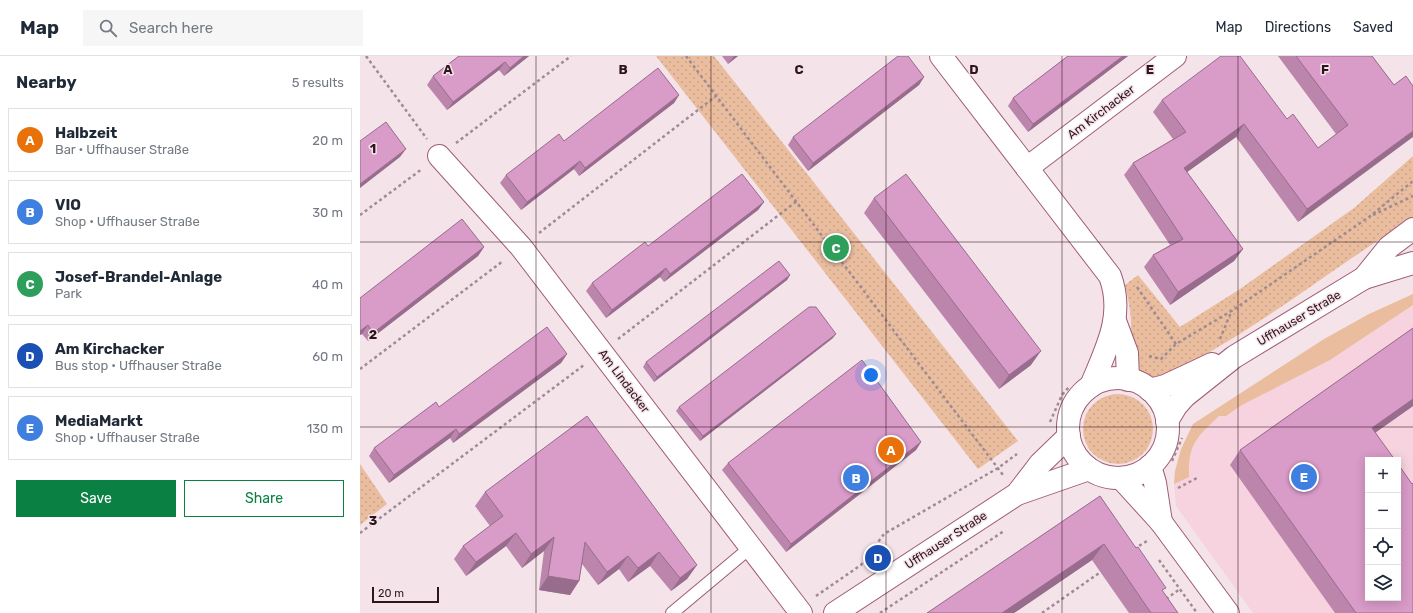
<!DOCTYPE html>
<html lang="en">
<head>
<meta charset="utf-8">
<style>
  body { margin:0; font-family:Rubik,sans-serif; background:#f6f6f7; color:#1f2937 }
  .controls { position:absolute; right:12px; bottom:12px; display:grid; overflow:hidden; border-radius:0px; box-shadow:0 2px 10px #0003 }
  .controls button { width:36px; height:36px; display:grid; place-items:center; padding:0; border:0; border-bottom:1px solid #e0e1e3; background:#fff; color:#1f2937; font:20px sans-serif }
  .scale { position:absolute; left:12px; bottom:10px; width:67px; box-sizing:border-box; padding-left:4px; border:2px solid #2f131e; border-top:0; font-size:11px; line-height:14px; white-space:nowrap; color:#2f131e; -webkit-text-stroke:3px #f4e4e9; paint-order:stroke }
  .you { position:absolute; left:511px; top:319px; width:14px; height:14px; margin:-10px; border:3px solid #fff; border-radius:50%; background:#1a73e8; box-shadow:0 0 0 6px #1a73e833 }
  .badge { display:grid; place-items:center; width:26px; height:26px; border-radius:50%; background:#0b8043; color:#fff; font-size:13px; font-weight:700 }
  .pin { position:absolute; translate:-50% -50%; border:2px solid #fff; box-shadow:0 1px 4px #0006 }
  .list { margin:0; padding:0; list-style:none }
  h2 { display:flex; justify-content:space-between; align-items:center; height:52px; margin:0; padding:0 16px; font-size:17px }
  h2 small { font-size:13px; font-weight:400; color:#747a83 }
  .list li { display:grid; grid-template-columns:26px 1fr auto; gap:12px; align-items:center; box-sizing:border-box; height:64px; margin:0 8px 8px; padding:0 8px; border:1px solid #e0e1e3; border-radius:0px }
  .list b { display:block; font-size:15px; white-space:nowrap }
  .list p { margin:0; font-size:13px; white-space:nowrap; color:#747a83 }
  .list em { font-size:13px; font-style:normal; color:#747a83 }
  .actions { display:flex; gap:8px; padding:12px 16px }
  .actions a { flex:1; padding:9px 0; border:1px solid #0b8043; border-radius:0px; text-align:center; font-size:14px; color:#0b8043 }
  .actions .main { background:#0b8043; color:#fff }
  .icon { flex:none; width:22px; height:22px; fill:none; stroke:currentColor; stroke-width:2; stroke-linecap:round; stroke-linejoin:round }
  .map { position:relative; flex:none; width:1053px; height:557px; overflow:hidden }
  header { display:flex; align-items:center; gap:24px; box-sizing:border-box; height:56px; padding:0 20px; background:#fff; border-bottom:1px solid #e0e1e3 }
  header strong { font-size:19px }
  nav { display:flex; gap:22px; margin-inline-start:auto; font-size:14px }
  .search { width:280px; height:36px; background:#f6f6f7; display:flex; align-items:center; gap:10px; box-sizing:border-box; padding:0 14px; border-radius:0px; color:#747a83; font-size:15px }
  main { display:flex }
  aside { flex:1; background:#fff }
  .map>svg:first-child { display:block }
  .built { fill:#f6d3de; fill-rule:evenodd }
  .grass { fill:#e9bd9e }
  .park { fill:url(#park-dots) }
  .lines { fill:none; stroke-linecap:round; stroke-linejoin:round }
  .lane-casing { stroke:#a05b75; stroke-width:14 }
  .street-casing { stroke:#a05b75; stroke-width:24 }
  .secondary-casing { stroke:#a05b75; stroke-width:24 }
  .path { stroke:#a08b93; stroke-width:2.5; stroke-dasharray:3 3; stroke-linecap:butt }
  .lane { stroke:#fff; stroke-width:12 }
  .street { stroke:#fff; stroke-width:22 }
  .secondary { stroke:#fff; stroke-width:22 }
  .wall { fill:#bb85ac }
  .shaded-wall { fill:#986c8c }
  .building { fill:#d99bc8; stroke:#986c8c }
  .grid { fill:none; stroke:#2f131e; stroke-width:1; stroke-opacity:0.55 }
  .labels { text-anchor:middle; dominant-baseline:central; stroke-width:3; stroke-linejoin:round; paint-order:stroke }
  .street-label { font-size:12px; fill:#2f131e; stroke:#f4e4e9 }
  .grid-label { font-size:13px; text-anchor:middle; font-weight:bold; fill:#2f131e; stroke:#f4e4e9; stroke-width:3; stroke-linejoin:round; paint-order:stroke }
</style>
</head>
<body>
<header>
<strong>Map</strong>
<div class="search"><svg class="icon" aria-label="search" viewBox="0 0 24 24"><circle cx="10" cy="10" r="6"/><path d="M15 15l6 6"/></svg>Search here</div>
<nav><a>Map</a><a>Directions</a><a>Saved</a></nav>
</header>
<main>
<aside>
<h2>Nearby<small>5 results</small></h2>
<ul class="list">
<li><span class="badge" style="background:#e8710a">A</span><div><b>Halbzeit</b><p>Bar · Uffhauser Straße</p></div><em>20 m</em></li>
<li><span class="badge" style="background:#3f7fe0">B</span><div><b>VIO</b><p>Shop · Uffhauser Straße</p></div><em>30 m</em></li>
<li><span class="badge" style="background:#2e9e5b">C</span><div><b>Josef-Brandel-Anlage</b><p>Park</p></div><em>40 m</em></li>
<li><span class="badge" style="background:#1a4fb4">D</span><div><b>Am Kirchacker</b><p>Bus stop · Uffhauser Straße</p></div><em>60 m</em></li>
<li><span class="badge" style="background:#3f7fe0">E</span><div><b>MediaMarkt</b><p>Shop · Uffhauser Straße</p></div><em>130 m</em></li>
</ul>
<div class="actions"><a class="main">Save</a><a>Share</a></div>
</aside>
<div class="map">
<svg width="1053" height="557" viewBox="0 0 1053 557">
  <defs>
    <pattern id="park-dots" width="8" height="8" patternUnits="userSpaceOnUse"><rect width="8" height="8" fill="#e9bd9e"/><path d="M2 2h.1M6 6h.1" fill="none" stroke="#c8a288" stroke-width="1.8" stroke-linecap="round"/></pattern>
  </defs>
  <rect width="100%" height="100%" fill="#f4e4e9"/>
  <path class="built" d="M1053,249V557H893L816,450L814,428L828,421V401L836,382L859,360H866L882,349L970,304ZM1008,404H1038V542H1008Z"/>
  <path class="grass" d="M1053,238V249L970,304L882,349L866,360H859C836,382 828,388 829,421L814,428L815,415L821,393L833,368L964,283L1009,258Z"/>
  <g class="park">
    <polygon points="296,0 354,0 658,385 618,413"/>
    <path d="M1053,100V162C985,204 922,254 853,294C840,302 820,317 805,320C799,322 790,322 785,318C767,307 773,273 770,255C769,246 767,238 765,229L778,219L820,271L880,233L994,152Z"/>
    <circle cx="758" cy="373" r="35"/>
    <polygon points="0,408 27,448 0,469"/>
  </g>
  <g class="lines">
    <defs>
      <polyline id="lane" points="312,557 391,491"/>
      <g id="street">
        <path d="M581,0L750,220C765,260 746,293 731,330"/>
        <polyline points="79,100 161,191 441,557"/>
        <polyline points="667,112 815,0"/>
        <polyline points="755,265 767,297 768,324"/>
        <polyline points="790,410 795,427 801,466"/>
        <polyline points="761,422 801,466 868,557"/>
      </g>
      <g id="secondary">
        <polyline points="1004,222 1029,191 1053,173"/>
        <circle cx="758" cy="372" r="50"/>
        <polyline points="790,334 805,330 852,308"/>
        <polyline points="807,365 816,350 825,340 874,301 1004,222 1053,207"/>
        <polyline points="657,438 680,408 709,380"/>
        <polyline points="475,557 657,438 729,413"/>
      </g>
    </defs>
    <use href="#lane" class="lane-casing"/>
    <use href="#street" class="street-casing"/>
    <use href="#secondary" class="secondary-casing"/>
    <g class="path">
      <polyline points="6,0 67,83"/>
      <polyline points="326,0 643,419"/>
      <polyline points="96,87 211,0"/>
      <polyline points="0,159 62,113"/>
      <polyline points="1013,159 1053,140"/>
      <polyline points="179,177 356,40"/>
      <polyline points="777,231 816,288"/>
      <polyline points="258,283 437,145"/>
      <polyline points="860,283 872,254"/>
      <polyline points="789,300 801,303 816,288 873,254 1009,161 1053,125"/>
      <polyline points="0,313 143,205"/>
      <polyline points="690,366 702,339 709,331"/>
      <polyline points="812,405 822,382"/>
      <polyline points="818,432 837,422"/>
      <polyline points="0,477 224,309"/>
      <polyline points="774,493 787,485"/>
      <polyline points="799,504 837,557"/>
      <polyline points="456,540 501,509 524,478 638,412 657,398"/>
      <polyline points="806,543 820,533"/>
      <polyline points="520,557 644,475"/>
      <polyline points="682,557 742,515"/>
    </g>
    <use href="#lane" class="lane"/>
    <use href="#street" class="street"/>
    <use href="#secondary" class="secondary"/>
  </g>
  <g class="wall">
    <polygon points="99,0 169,0 144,20 139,14 87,54 67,29 73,20"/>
    <polygon points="362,0 378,0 368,8"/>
    <polygon points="708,0 768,0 668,76 648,50 653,42"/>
    <polygon points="918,0 1012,0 1034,29 1046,20 938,166 876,81 827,116 883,193 874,205 810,249 784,211 793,199 810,189 764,119 773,107 813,83 793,56 802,44 927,63 958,92 976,78"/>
    <polygon points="564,21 559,29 448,115 428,89 433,81"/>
    <polygon points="319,39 314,47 219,120 214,113 161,154 140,127 146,119 204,85"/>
    <polygon points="514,142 671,309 639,333 504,157"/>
    <polygon points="404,146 398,154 304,226 300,221 246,262 226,235 232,227 288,190"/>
    <polygon points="124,191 118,200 8,285 2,278 0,279 0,242"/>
    <polygon points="430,219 427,224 294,326 283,311 286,306"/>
    <polygon points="1053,272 1053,350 1016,376 1053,557 975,557 870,409 880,394"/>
    <polygon points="473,282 340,385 316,355 319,351"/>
    <polygon points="207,298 201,307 93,387 90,382 29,427 9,400 14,392 79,351"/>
    <polygon points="561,386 556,394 426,496 362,414 368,407"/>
    <polygon points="125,436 337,509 327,523 311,535 290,510 268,526 259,513 238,529 222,508 219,525 210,539 179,534 184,495 162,512 146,490 106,520 94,503 103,490 130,470 115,450"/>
    <polygon points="740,440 803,536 818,557 769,557 732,504 654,557 567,557"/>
  </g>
  <g class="shaded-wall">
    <polygon points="164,0 169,0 144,20 150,12"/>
    <polygon points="374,0 378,0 368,8"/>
    <polygon points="763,0 768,0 668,76 673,68"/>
    <polygon points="145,6 139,14 87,54 93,46"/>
    <polygon points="564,21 559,29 448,115 453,107"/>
    <polygon points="319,39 314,47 219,120 225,112"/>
    <polygon points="884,68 876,81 816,124 824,112"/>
    <polygon points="1053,75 1053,81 938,166 947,153"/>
    <polygon points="46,93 40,101 0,132 0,128"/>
    <polygon points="220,105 214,113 161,154 167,146"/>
    <polygon points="404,146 398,154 304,226 310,218"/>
    <polygon points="124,191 118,200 8,285 13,277"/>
    <polygon points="883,193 874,205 810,249 818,236"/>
    <polygon points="306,212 300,221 246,262 252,254"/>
    <polygon points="430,219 427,224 294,326 297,321"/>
    <polygon points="8,269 2,278 0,279 0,275"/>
    <polygon points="476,278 473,282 340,385 343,380"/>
    <polygon points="681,295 671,309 639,333 649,319"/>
    <polygon points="207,298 201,307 93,387 99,378"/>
    <polygon points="1053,343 1053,350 1002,386 1012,372"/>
    <polygon points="96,373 90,382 29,427 34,419"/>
    <polygon points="561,386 556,394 426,496 431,488"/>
    <polygon points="156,477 146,490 106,520 116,506"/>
    <polygon points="194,481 184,495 162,512 171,498"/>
    <polygon points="744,488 732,504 654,557 642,557"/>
    <polygon points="299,496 290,510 268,526 278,512"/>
    <polygon points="268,500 259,513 238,529 247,516"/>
    <polygon points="337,509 327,523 311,535 320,522"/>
    <polygon points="188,520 219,525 210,539 179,534"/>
  </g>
  <g class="building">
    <polygon points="99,0 164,0 150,12 145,6 93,46 73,20"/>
    <polygon points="538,0 548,0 564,21 453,107 433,81"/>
    <polygon points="708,0 763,0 673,68 653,42"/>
    <polygon points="861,0 880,0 927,63 933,58 958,92 988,69 936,0 1012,0 1034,29 1046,20 1053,30 1053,75 947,153 884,68 824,112 883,193 818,236 793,199 823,183 773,107 826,76 802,44"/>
    <polygon points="298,12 319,39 225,112 220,105 167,146 146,119 199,78 204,85"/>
    <polygon points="26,66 46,93 0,128 0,85"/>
    <polygon points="382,118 404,146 310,218 306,212 252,254 232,227 285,186 288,190"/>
    <polygon points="546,118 681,295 649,319 514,142"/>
    <polygon points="102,163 124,191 13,277 8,269 0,275 0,242"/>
    <polygon points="419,205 430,219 297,321 286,306"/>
    <polygon points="449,251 456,251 476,278 343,380 319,351"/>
    <polygon points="187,271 207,298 99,378 96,373 34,419 14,392 76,346 79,351"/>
    <polygon points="1053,272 1053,343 1012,372 1035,404 1008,404 1008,542 1038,542 1038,408 1052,428 1053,427 1053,557 996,557 880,394"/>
    <polygon points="502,304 561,386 431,488 368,407"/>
    <polygon points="227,360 337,509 320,522 299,496 278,512 268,500 247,516 225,486 219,525 188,520 194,481 171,498 156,477 116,506 103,490 143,460 125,436"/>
    <polygon points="740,440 776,492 778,491 806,532 802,534 818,557 791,557 744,488 642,557 567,557"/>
  </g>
  <path class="grid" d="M176,0V557M351,0V557M526,0V557M702,0V557M878,0V557M0,186H1053M0,371H1053"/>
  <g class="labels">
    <g class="street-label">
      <text transform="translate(741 56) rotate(-37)">Am Kirchacker</text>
      <text transform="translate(939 262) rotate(-31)">Uffhauser Straße</text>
      <text transform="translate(264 325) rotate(53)">Am Lindacker</text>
      <text transform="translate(586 484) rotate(-33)">Uffhauser Straße</text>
    </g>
  </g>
  <g class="grid-label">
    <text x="88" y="18">A</text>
    <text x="263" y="18">B</text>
    <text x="439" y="18">C</text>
    <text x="614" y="18">D</text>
    <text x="790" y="18">E</text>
    <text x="965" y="18">F</text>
    <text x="13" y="97">1</text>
    <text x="13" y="283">2</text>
    <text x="13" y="469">3</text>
  </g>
</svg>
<div class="controls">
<button>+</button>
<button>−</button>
<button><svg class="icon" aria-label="locate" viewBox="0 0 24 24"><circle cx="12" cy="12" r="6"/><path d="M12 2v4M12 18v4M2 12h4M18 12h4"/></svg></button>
<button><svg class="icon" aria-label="layers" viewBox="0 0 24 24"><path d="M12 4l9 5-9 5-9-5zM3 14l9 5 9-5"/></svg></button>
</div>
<div class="scale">20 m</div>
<div class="you"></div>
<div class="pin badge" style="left:531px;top:394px;background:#e8710a">A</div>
<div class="pin badge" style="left:496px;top:422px;background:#3f7fe0">B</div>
<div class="pin badge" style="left:476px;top:192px;background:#2e9e5b">C</div>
<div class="pin badge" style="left:518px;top:502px;background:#1a4fb4">D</div>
<div class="pin badge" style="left:944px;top:421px;background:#3f7fe0">E</div>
</div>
</main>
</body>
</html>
